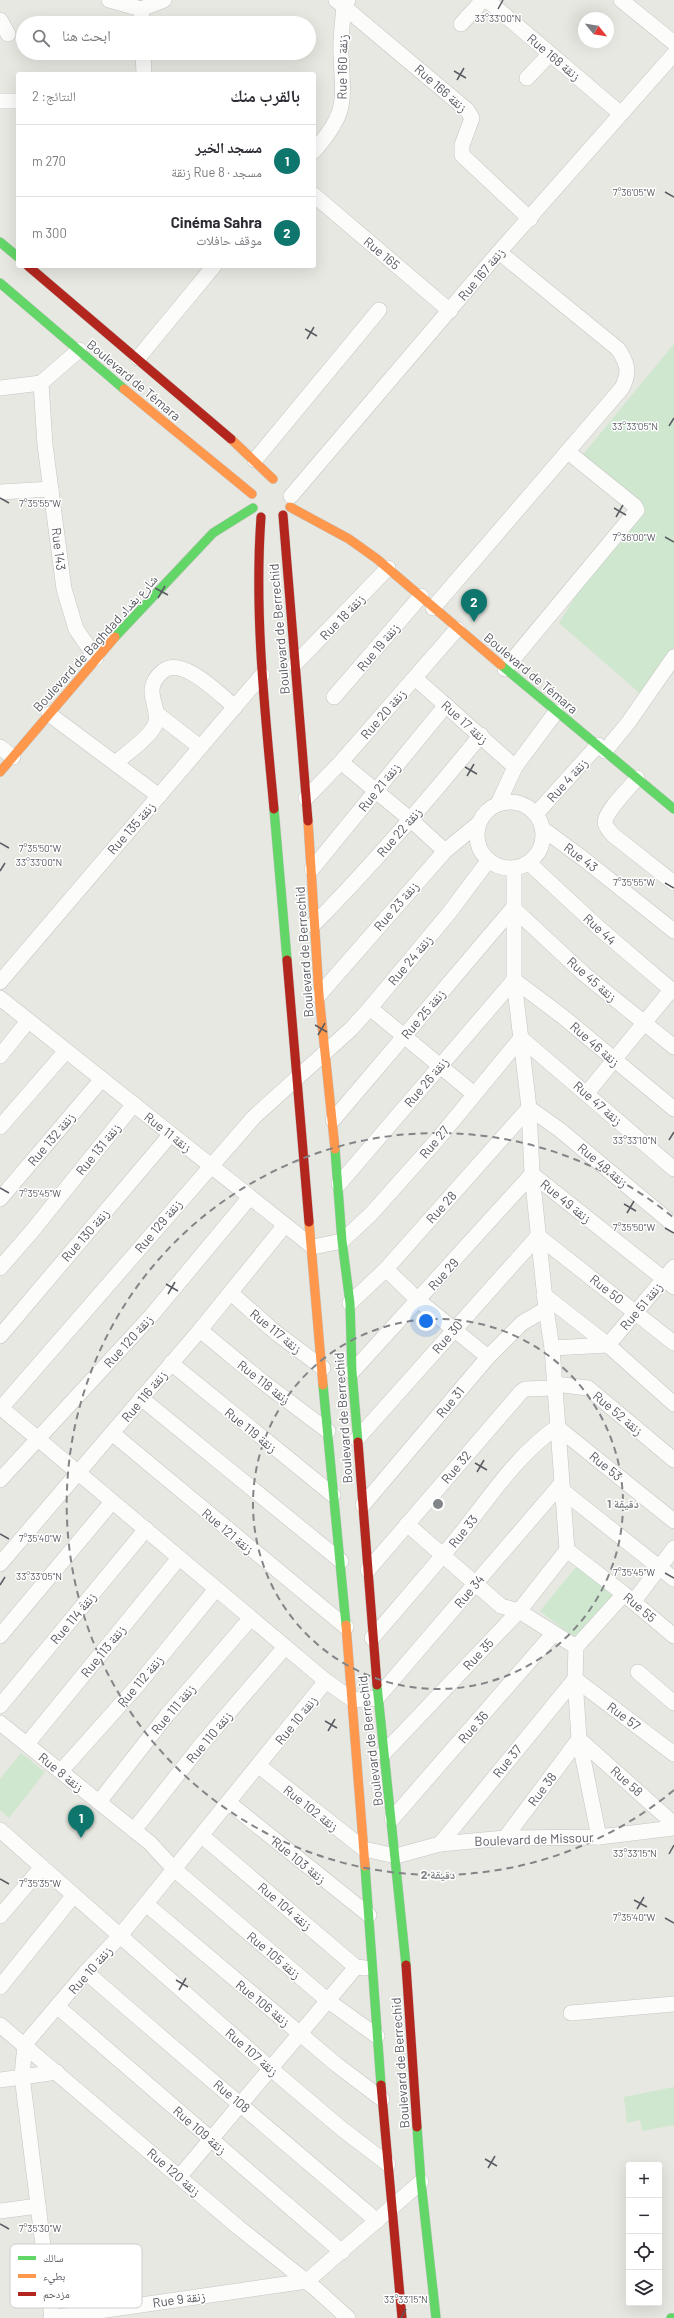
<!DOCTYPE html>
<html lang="ar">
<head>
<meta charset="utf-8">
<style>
  body { margin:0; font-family:Barlow,"Noto Naskh Arabic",sans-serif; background:#f7f7f7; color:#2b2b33; direction:rtl }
  .controls { position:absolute; right:12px; bottom:12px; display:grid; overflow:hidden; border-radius:4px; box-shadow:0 4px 16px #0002 }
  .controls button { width:36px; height:36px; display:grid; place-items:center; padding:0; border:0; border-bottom:1px solid #e1e1e2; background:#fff; color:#2b2b33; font:20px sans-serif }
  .compass { position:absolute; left:578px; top:12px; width:36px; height:36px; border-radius:50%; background:#fff; box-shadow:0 4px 16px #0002; rotate:120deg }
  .you { position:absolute; left:426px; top:1321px; width:14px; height:14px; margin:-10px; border:3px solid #fff; border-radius:50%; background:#1a73e8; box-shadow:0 0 0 6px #1a73e833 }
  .badge { display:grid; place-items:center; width:26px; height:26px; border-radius:50%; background:#0f766e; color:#fff; font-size:13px; font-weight:700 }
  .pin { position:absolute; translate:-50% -33px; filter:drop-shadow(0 1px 2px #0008) }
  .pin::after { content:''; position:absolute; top:21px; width:14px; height:12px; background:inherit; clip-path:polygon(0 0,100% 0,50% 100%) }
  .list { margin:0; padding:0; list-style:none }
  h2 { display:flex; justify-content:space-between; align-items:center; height:52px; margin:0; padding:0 16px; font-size:17px }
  h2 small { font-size:13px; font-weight:400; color:#7c7c81 }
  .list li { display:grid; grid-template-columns:26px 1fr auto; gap:12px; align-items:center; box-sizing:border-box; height:72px; padding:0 16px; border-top:1px solid #e1e1e2 }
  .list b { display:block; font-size:15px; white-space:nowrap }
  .list p { margin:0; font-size:13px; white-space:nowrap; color:#7c7c81 }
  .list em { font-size:13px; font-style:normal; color:#7c7c81 }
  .icon { flex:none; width:22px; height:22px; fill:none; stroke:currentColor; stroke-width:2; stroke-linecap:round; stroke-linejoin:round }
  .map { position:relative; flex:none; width:674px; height:2318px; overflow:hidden; direction:ltr }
  .search { position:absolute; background:#fff; box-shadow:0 4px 16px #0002; left:16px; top:16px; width:300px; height:44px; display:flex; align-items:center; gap:10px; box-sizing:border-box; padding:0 14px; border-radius:22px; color:#7c7c81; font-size:15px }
  .panel { position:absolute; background:#fff; box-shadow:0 4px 16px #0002; left:16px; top:72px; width:300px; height:196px; border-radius:4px; direction:rtl }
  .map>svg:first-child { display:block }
  .green { fill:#cee7ce }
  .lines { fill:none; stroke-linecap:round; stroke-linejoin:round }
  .street-casing { stroke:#c4c4c4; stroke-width:16 }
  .fast-casing { stroke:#c5c6c5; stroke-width:10 }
  .slow-casing { stroke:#c5c6c5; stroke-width:10 }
  .jam-casing { stroke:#c5c6c5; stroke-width:10 }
  .street { stroke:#fcfcfb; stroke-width:15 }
  .fast { stroke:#63d668; stroke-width:9 }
  .slow { stroke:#ff974d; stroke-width:9 }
  .jam { stroke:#b3261e; stroke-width:9 }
  .ticks { fill:none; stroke:#585b61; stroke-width:1.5 }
  .ring { fill:none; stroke:#828587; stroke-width:2; stroke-dasharray:7 5 }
  .labels { text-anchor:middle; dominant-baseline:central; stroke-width:3; stroke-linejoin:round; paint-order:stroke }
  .street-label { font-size:13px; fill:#585b61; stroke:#fff }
  .key { fill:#fff; stroke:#cdced0; stroke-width:1 }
  .key-label { font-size:11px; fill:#585b61 }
  .ticks-label { font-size:10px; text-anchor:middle; fill:#585b61; stroke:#fff; stroke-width:3; stroke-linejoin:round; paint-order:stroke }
  .centre { fill:#828587; stroke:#fff; stroke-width:2 }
  .ring-label { font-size:12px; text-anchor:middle; font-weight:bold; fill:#828587; stroke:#fff; stroke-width:3; stroke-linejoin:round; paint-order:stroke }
</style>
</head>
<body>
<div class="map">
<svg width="674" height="2318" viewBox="0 0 674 2318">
  <rect width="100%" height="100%" fill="#e8e8e2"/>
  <g class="green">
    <polygon points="674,344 674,654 642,695 559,623 628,512 576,463"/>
    <polygon points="580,1562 619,1595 579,1641 540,1611"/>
    <polygon points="21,1753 45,1772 9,1818 0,1810 0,1779"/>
    <polygon points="674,2087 674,2125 642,2131 640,2120 627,2123 624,2097"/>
  </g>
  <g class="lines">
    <defs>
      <g id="street">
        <polyline points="109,0 141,9 164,0"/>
        <polyline points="336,0 467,110 472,118 462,145 462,155 530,219"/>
        <polyline points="487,0 621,114"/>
        <polyline points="621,0 674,43"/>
        <polyline points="141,9 142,23"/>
        <polyline points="0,20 8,34"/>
        <polyline points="461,24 483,0"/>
        <polyline points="143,53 144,74"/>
        <polyline points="527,78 550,54"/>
        <polyline points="0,101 18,101"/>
        <path d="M314,151C348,112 343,103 341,54C340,38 343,21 344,5L348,0"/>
        <polyline points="314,195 450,311"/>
        <polyline points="138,358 214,266"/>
        <polyline points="41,383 45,445 64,589 76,629 96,658"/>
        <polyline points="0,388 41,383 79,350"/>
        <polyline points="255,460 379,310"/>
        <polyline points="0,492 51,489"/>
        <polyline points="291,496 499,252 674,54"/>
        <path d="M433,608L622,388C630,372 628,364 618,349L499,252"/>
        <polyline points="295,664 388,568"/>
        <polyline points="505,669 637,510 635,506 568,452"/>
        <polyline points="415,678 515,767"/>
        <polyline points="334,697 421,596"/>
        <polyline points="156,713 200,747"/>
        <polyline points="49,714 159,796"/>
        <polyline points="0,747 13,757"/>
        <polyline points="605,751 628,723 674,657"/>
        <polyline points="341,762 411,820 445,851"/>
        <path d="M115,763C125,755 150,737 155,725C160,713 151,701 152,689C153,682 158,675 163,671C183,656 219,694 235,707"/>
        <path d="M637,778C630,788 606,810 605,822C605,827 610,831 613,835L674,883"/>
        <polyline points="306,798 341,762 457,629"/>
        <circle cx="510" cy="835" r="33"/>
        <polyline points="498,804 515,767 556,712"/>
        <polyline points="536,814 598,745"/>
        <polyline points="543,829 585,860 674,931"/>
        <polyline points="529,863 599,928 674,992"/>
        <polyline points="312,869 446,705"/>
        <polyline points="514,869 514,980 529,1108 532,1174 546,1309 552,1348 567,1550"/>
        <path d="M313,925C373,865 427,801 481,735"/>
        <polyline points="0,982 262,675"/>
        <polyline points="319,995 445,851 479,823"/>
        <polyline points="0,998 313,1247 342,1241 371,1214 437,1140 521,1038 674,1169"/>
        <polyline points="370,1008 474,1094"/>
        <polyline points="0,1056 28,1021"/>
        <polyline points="587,1093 671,990"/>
        <polyline points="333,1120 513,908 584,974 674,1047"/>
        <polyline points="0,1127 66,1051"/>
        <polyline points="339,1184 514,980 562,1016 674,1109"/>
        <polyline points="0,1199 102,1079"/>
        <polyline points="0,1268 33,1230 134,1104"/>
        <polyline points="386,1269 419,1301 488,1357"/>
        <polyline points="231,1293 275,1332 323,1368"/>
        <polyline points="544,1295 608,1345 674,1404"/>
        <polyline points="350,1303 386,1269 529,1108 560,1130 674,1225"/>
        <polyline points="200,1330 263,1382 328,1431"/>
        <polyline points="0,1336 171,1134"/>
        <polyline points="552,1348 608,1345 674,1267"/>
        <polyline points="171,1363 333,1495"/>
        <polyline points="352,1372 532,1174 674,1287"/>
        <polyline points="555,1384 588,1388 674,1460"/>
        <polyline points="141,1398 341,1561"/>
        <polyline points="0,1407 326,1681 353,1700 377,1698 561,1484"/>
        <polyline points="1,1408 254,1117 351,1029 370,1008 449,913 488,861"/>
        <polyline points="112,1433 346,1627"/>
        <polyline points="357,1439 538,1236 674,1343"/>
        <polyline points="0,1480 151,1316 250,1197"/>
        <polyline points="563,1491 674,1579"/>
        <polyline points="363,1505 488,1357 522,1323 546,1309"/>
        <polyline points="407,1524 501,1606 519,1611 576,1647"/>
        <polyline points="567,1550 624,1594 674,1636"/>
        <polyline points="0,1564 200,1330 285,1225"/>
        <polyline points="368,1570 521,1392 525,1389 555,1388"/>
        <polyline points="634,1601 674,1548"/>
        <polyline points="0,1636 112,1502"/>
        <path d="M372,1638C402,1603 433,1568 462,1532C491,1495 518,1454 557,1427L674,1521"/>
        <polyline points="638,1672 674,1703"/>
        <polyline points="0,1706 146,1529"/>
        <polyline points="0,1723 150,1843 174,1869 327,2000 377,2036"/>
        <polyline points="27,1744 179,1558"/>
        <polyline points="384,1753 519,1611 567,1550"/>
        <polyline points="259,1766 364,1849 396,1856 440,1844 505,1838 599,1837 674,1828"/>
        <polyline points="61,1771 137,1686 216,1589"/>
        <polyline points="99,1802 167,1715 250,1619"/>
        <polyline points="229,1803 369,1915"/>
        <polyline points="392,1819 553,1634"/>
        <polyline points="0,1830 270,2068 342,2129 388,2164"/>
        <polyline points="134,1830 201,1745 285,1647"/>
        <polyline points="202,1836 356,1967 365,1968"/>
        <polyline points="599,1837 579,1739 575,1679 576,1647 624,1594"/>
        <polyline points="505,1838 579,1739 674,1824"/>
        <polyline points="440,1844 575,1679 674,1754"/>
        <polyline points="146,1904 337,2065 382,2099"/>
        <polyline points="0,1916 42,1867"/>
        <path d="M86,1972C182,2056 280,2138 377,2221"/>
        <polyline points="0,1987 74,1895"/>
        <polyline points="58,2007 342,2252"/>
        <polyline points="571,2013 674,2004"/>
        <polyline points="0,2025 238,2227 316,2289 348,2318"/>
        <polyline points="0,2080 57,2072"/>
        <polyline points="180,2176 356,1967"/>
        <polyline points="0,2211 38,2206"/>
        <polyline points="51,2318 307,2281 421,2182"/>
        <polyline points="52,2318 22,2076 25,2044 86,1972 119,1937 326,1681"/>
      </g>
      <g id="fast">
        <polyline points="0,242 18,257"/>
        <polyline points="0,283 124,389"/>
        <polyline points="115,637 213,533 253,508"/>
        <polyline points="501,665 674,809"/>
        <polyline points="274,809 287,960"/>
        <polyline points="335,1149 342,1241 350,1303 352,1372 358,1442"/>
        <polyline points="323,1385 346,1625"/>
        <polyline points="377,1685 406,1965"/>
        <polyline points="365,1866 381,2085"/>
        <polyline points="417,2127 421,2182 436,2318"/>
        <polyline points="671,2318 674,2318"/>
      </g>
      <g id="slow">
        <polyline points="124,389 252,494"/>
        <polyline points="231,439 273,479"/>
        <polyline points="290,507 349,539 377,559 501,665"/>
        <polyline points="0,772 115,637"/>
        <polyline points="308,821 319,995 335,1149"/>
        <polyline points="309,1222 323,1385"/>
        <polyline points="346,1625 365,1866"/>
      </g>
      <g id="jam">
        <polyline points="28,266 231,439"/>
        <polyline points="283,515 308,821"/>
        <path d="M261,517C254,614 265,712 274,809"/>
        <polyline points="287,960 309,1222"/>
        <polyline points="358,1442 377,1685"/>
        <polyline points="406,1965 417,2127"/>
        <polyline points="381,2085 402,2318"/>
      </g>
    </defs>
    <use href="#street" class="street-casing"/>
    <use href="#fast" class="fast-casing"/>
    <use href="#slow" class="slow-casing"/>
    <use href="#jam" class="jam-casing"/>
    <use href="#street" class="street"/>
    <use href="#fast" class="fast"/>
    <use href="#slow" class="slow"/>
    <use href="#jam" class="jam"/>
  </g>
  <path class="ticks" d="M498,9L503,0M454,71L466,78M457,80L464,68M665,192L674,197M305,329L317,336M307,339L314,327M669,426L674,418M0,498L9,503M614,508L626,515M616,517L623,505M665,537L674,542M155,588L168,595M158,598L165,586M465,767L477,774M467,776L474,764M0,843L9,848M0,871L5,863M665,883L674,888M315,1025L327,1032M318,1035L325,1023M669,1140L674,1132M0,1188L9,1193M624,1204L636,1211M627,1213L634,1201M665,1228L674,1233M166,1284L178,1291M168,1294L175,1282M475,1463L487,1470M477,1472L484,1460M0,1534L9,1539M665,1573L674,1578M0,1585L5,1577M325,1721L337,1728M328,1731L335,1719M669,1854L674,1845M0,1879L9,1884M634,1900L647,1907M637,1909L644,1897M665,1918L674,1923M176,1980L188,1987M179,1990L186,1978M485,2159L497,2166M488,2168L495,2156M0,2224L9,2229M401,2318L406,2309"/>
  <g class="ring">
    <circle cx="438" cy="1504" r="185"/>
    <path d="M674 1790A371 371 0 1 1 674 1218"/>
  </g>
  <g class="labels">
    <g class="street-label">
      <text transform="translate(554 57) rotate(40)">Rue 168 زنقة</text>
      <text transform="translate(342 67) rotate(-89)">Rue 160 زنقة</text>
      <text transform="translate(441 88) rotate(41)">Rue 166 زنقة</text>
      <text transform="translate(382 253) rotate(40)">Rue 165</text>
      <text transform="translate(481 274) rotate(-50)">Rue 167 زنقة</text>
      <text transform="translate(134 380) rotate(40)">Boulevard de Témara</text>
      <text transform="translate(59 549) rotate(83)">Rue 143</text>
      <text transform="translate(342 617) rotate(-46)">Rue 18 زنقة</text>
      <text transform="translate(279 629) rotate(-95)">Boulevard de Berrechid</text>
      <text transform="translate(95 643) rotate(-48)">Boulevard de Baghdad شارع بغداد</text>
      <text transform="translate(378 647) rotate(-50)">Rue 19 زنقة</text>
      <text transform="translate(531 673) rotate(40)">Boulevard de Témara</text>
      <text transform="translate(383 714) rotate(-49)">Rue 20 زنقة</text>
      <text transform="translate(465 722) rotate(42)">Rue 17 زنقة</text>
      <text transform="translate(567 780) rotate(-48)">Rue 4 زنقة</text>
      <text transform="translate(379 787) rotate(-51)">Rue 21 زنقة</text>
      <text transform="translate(131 828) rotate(-49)">Rue 135 زنقة</text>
      <text transform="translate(399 832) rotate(-49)">Rue 22 زنقة</text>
      <text transform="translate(581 857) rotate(37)">Rue 43</text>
      <text transform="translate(396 906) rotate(-49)">Rue 23 زنقة</text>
      <text transform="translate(600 929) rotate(42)">Rue 44</text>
      <text transform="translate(304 952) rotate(-94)">Boulevard de Berrechid</text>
      <text transform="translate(410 960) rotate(-50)">Rue 24 زنقة</text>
      <text transform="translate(592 979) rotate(41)">Rue 45 زنقة</text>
      <text transform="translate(423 1014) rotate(-50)">Rue 25 زنقة</text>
      <text transform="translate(595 1044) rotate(41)">Rue 46 زنقة</text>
      <text transform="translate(426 1082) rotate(-50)">Rue 26 زنقة</text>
      <text transform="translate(598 1103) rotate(41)">Rue 47 زنقة</text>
      <text transform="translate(168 1132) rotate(38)">Rue 11 زنقة</text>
      <text transform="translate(51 1139) rotate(-50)">Rue 132 زنقة</text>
      <text transform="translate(434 1142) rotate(-50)">Rue 27</text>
      <text transform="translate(98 1149) rotate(-51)">Rue 131 زنقة</text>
      <text transform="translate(603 1165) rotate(40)">Rue 48 زنقة</text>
      <text transform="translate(566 1201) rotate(39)">Rue 49 زنقة</text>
      <text transform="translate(441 1207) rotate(-48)">Rue 28</text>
      <text transform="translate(158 1226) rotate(-50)">Rue 129 زنقة</text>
      <text transform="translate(85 1235) rotate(-49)">Rue 130 زنقة</text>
      <text transform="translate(443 1274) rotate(-48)">Rue 29</text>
      <text transform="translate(607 1289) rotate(38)">Rue 50</text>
      <text transform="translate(641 1306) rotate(-50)">Rue 51 زنقة</text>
      <text transform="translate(276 1331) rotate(39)">Rue 117 زنقة</text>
      <text transform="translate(447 1337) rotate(-49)">Rue 30</text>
      <text transform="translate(128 1341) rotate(-48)">Rue 120 زنقة</text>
      <text transform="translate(264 1382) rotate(38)">Rue 118 زنقة</text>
      <text transform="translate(144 1396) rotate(-50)">Rue 116 زنقة</text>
      <text transform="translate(450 1402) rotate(-50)">Rue 31</text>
      <text transform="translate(618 1413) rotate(40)">Rue 52 زنقة</text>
      <text transform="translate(343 1418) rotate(-94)">Boulevard de Berrechid</text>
      <text transform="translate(251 1430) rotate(39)">Rue 119 زنقة</text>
      <text transform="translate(606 1466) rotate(39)">Rue 53</text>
      <text transform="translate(456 1467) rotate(-50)">Rue 32</text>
      <text transform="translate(228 1531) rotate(40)">Rue 121 زنقة</text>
      <text transform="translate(463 1531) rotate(-51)">Rue 33</text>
      <text transform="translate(469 1591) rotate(-50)">Rue 34</text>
      <text transform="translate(640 1607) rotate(40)">Rue 55</text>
      <text transform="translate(73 1618) rotate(-50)">Rue 114 زنقة</text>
      <text transform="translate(103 1651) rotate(-51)">Rue 113 زنقة</text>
      <text transform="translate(478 1654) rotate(-47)">Rue 35</text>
      <text transform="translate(140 1681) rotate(-50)">Rue 112 زنقة</text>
      <text transform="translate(173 1709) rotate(-50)">Rue 111 زنقة</text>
      <text transform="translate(624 1716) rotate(37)">Rue 57</text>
      <text transform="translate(296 1720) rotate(-51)">Rue 10 زنقة</text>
      <text transform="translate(473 1727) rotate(-49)">Rue 36</text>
      <text transform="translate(209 1737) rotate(-50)">Rue 110 زنقة</text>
      <text transform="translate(370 1741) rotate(-97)">Boulevard de Berrechid</text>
      <text transform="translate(507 1761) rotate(-51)">Rue 37</text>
      <text transform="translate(61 1772) rotate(39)">Rue 8 زنقة</text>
      <text transform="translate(627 1781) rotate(42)">Rue 58</text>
      <text transform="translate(542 1789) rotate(-53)">Rue 38</text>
      <text transform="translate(311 1808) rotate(38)">Rue 102 زنقة</text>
      <text transform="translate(534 1839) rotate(-2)">Boulevard de Missour</text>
      <text transform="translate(299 1860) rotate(39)">Rue 103 زنقة</text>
      <text transform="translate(285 1906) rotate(40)">Rue 104 زنقة</text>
      <text transform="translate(274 1955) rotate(40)">Rue 105 زنقة</text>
      <text transform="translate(90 1970) rotate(-49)">Rue 10 زنقة</text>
      <text transform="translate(263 2003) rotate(39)">Rue 106 زنقة</text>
      <text transform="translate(252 2052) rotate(41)">Rue 107 زنقة</text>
      <text transform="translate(400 2063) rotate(-94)">Boulevard de Berrechid</text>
      <text transform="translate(232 2096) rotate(40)">Rue 108</text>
      <text transform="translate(200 2130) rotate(41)">Rue 109 زنقة</text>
      <text transform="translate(174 2172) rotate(41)">Rue 120 زنقة</text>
      <text transform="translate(179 2299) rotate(-8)">Rue 9 زنقة</text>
    </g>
  </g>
  <rect x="10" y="2244" width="132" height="64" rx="6" class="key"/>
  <rect x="18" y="2256" width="18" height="4" fill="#63d668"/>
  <rect x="18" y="2274" width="18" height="4" fill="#ff974d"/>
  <rect x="18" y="2292" width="18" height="4" fill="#b3261e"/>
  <g class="key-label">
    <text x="43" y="2262">سالك</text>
    <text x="43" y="2280">بطيء</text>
    <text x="43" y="2298">مزدحم</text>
  </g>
  <g class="ticks-label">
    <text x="498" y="22">33°33'00"N</text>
    <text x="634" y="196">7°36'05"W</text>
    <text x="635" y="430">33°33'05"N</text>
    <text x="40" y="507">7°35'55"W</text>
    <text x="634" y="541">7°36'00"W</text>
    <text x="40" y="852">7°35'50"W</text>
    <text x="39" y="866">33°33'00"N</text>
    <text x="634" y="886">7°35'55"W</text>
    <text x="635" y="1144">33°33'10"N</text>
    <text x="40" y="1197">7°35'45"W</text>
    <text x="634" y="1231">7°35'50"W</text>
    <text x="40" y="1542">7°35'40"W</text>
    <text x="634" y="1576">7°35'45"W</text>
    <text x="39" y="1580">33°33'05"N</text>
    <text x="635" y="1857">33°33'15"N</text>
    <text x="40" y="1887">7°35'35"W</text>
    <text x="634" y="1921">7°35'40"W</text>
    <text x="40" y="2232">7°35'30"W</text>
    <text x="406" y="2303">33°33'15"N</text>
  </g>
  <circle cx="438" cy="1504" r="6" class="centre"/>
  <g class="ring-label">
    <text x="623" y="1508">1 دقيقة</text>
    <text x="438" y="1879">2 دقيقة</text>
  </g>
</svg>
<div class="controls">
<button>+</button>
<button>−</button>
<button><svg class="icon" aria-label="locate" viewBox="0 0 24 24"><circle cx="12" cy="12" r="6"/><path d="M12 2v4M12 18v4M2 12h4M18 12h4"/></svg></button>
<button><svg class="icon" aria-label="layers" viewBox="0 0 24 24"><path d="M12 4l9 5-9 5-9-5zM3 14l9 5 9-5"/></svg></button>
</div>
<svg class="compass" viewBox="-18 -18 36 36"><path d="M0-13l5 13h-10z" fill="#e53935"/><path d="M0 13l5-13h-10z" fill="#7c7c81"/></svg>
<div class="you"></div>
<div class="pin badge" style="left:81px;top:1838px">1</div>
<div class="pin badge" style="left:474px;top:622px">2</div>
<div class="search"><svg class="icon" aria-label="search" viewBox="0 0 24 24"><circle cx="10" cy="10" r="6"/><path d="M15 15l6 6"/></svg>ابحث هنا</div>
<section class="panel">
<h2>بالقرب منك<small>النتائج: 2</small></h2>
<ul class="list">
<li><span class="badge">1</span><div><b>مسجد الخير</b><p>مسجد · Rue 8 زنقة</p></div><em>270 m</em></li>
<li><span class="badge">2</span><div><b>Cinéma Sahra</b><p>موقف حافلات</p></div><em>300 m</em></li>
</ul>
</section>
</div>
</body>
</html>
